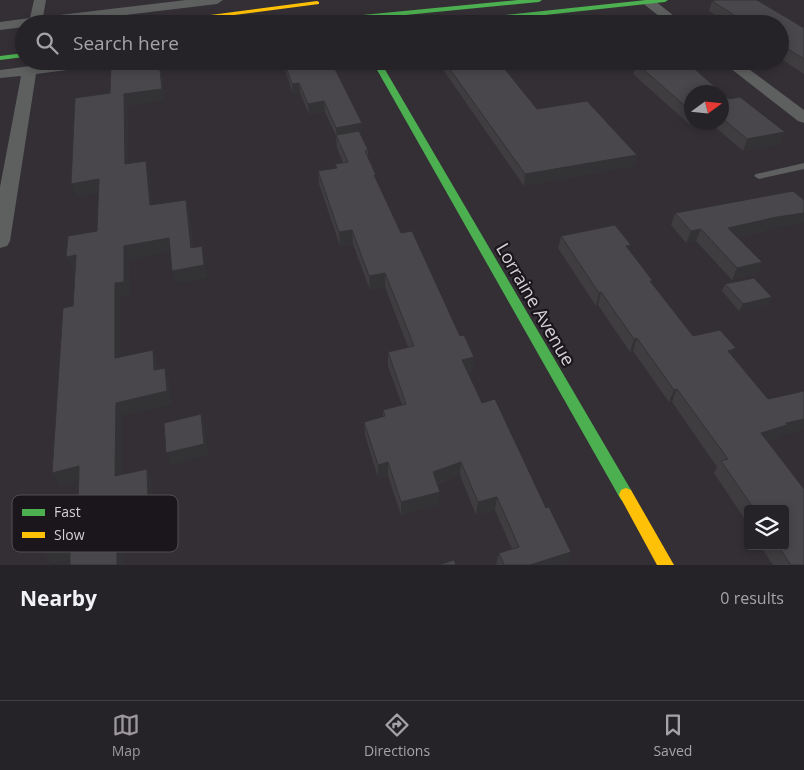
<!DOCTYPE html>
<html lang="en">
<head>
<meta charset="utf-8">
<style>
  body { margin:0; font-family:"Open Sans",sans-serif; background:#2e2b30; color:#f1f3f6 }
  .controls { position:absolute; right:15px; bottom:15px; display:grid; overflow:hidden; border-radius:5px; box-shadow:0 2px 8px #0003 }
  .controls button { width:45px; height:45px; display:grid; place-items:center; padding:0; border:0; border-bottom:1px solid #424045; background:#262328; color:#f1f3f6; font:25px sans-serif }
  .compass { position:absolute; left:684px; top:85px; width:45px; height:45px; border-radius:50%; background:#262328; box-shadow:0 2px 8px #0003; rotate:75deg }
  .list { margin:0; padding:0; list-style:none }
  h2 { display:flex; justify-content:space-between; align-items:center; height:65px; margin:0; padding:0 20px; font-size:21px }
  h2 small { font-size:16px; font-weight:400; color:#a4a4a8 }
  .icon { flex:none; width:28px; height:28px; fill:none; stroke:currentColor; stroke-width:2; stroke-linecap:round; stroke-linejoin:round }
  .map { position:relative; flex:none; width:804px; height:565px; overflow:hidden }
  .search { position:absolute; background:#262328; box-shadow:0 2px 8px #0003; left:15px; right:15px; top:15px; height:55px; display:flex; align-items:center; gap:12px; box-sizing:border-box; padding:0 18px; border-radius:28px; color:#a4a4a8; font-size:19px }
  .sheet { height:135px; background:#262328 }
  nav { display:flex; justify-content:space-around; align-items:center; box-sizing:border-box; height:70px; border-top:1px solid #424045; background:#262328; font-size:14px; color:#a4a4a8 }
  nav a { display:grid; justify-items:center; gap:2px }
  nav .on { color:#9c989e }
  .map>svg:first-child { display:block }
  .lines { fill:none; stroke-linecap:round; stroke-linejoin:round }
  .lane { fill:#5e5f5f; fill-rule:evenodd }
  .street { fill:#5e5f5f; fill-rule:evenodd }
  .fast { fill:#4caf50; fill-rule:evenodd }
  .slow { fill:#ffc107; fill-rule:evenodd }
  .wall { fill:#3f3d40 }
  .shaded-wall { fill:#333234 }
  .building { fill:#49474b; stroke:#333234 }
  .labels { text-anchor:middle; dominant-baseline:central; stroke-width:4.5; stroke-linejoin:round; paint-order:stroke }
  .street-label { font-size:18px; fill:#d4d0d6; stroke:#1a161b }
  .key { fill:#1a161b; stroke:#524e53; stroke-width:1 }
  .key-label { font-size:14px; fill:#d4d0d6 }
</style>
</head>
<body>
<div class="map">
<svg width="804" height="565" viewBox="0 0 804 565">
  <rect width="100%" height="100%" fill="#332f35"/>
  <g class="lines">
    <polygon class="lane" points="804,163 804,169 759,179 754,176 756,174"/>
    <g class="street">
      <polygon points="34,0 46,0 43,17 186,0 223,0 217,4 51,24 24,24 24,27 0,30 0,22 30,18"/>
      <polygon points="644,0 654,0 684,24 669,24 645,5"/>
      <polygon points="69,61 113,61 106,65 36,74 10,241 7,246 0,248 0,187 21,76 0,78 0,70"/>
      <polygon points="721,61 738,61 804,110 804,123 798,121"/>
    </g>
    <g class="fast">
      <polygon points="518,0 542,0 539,2 314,24 287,24 290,22"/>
      <polygon points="646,0 668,0 665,2 463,24 438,24 441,22"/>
      <polygon points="24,53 24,57 0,60 0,56"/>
      <polygon points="372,61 380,61 631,490 633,495 631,500 626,502 621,500"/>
    </g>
    <g class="slow">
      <polygon points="317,1 319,2 319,4 164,24 142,24"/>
      <polygon points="626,488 631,490 674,565 657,565 619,495 621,490"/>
    </g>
  </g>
  <g class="wall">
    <polygon points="712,1 804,28 804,74 780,58 780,24 728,24 709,11"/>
    <polygon points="283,61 331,61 362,134 360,134 368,150 368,157 376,180 401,233 473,371 468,372 482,403 567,565 496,565 499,553 512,549 495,510 476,515 460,475 437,484 439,505 401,515 388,476 378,478 365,435 364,422 383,417 383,410 402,405 388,366 388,352 408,347 385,287 370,290 353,244 340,246 319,184 318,171 336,168 335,164 343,163 337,148 336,136 325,112 309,114 300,93 293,94 284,67"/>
    <polygon points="437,61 476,61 480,66 537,109 637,155 634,166 524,186"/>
    <polygon points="626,61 687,61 691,64 692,122 689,124 633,74 635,69"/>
    <polygon points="722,93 780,144 743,151 709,122 722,122"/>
    <polygon points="675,213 771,229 737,237 762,262 756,274 732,280 696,241 686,243 671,225"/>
    <polygon points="561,236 629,250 652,284 693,336 732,356 768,399 804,391 804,430 781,435 779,438 767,441 804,565 773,565 761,547 762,546 785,546 785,509 748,509 748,524 714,473 717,467 672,402 669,402 633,351 630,352 598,305 596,306 558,248"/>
    <polygon points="725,284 768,304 739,311 722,291"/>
  </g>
  <g class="shaded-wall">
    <polygon points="159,61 162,70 165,101 128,106 129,178 125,164 124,94"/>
    <polygon points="299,83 300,93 293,94 292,84"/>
    <polygon points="324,101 325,112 309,114 308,104"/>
    <polygon points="692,117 692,122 700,122 689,124"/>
    <polygon points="362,123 362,134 337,138 336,128"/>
    <polygon points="785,132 780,144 743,151 747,139"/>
    <polygon points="637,155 634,166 524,186 525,174"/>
    <polygon points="146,161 150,174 154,219 150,205"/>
    <polygon points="99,179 104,192 76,197 71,184"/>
    <polygon points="186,200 190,213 195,261 191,248"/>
    <polygon points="804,213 804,223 771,229 723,240 728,228 777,217"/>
    <polygon points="701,229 696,241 686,243 691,231"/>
    <polygon points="352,230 353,244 340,246 339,232"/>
    <polygon points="169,238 173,251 129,260 130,295 120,297 121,372 115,358 115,283 124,246"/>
    <polygon points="631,245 627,258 626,246"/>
    <polygon points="202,246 205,260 208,278 176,284 172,271"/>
    <polygon points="76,255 82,269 72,270 66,257"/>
    <polygon points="762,262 756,274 732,280 737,268"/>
    <polygon points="385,273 385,287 370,290 369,276"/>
    <polygon points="601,292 598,305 596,306 599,293"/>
    <polygon points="772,297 768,304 739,311 743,304"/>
    <polygon points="637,338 633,351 630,352 634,339"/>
    <polygon points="736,348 729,361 728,351"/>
    <polygon points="153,350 158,364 160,384 154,370"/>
    <polygon points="474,357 473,371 461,374 462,360"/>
    <polygon points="165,368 170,382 172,405 122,416 122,489 115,476 116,403"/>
    <polygon points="677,389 672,402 669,402 674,390"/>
    <polygon points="201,414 205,427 209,456 171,466 166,453"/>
    <polygon points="804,419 804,430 781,435 779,438 753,445 761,433 786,423"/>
    <polygon points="388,462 388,476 378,478 378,465"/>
    <polygon points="461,462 460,475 432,485 433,472"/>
    <polygon points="79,466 87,479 60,486 52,473"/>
    <polygon points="147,469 153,482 155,538 124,546 124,565 117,565 117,534"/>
    <polygon points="440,492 439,505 401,515 401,502"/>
    <polygon points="497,497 495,510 476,515 478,502"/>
    <polygon points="70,545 79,557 52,564 43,552"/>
    <polygon points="571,552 567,565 530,565"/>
  </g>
  <g class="building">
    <polygon points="716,0 757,0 804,28 804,59 780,44 780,24 748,24 712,1"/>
    <polygon points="630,16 640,24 597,24 594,21"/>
    <polygon points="134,61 159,61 162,89 124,94 125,164 146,161 150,205 186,200 191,248 202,246 204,265 172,271 169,238 124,246 124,282 115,283 115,358 153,350 154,370 165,368 167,391 116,403 115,476 147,469 149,525 117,534 117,565 70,565 70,545 43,552 46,516 78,508 79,466 52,473 63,308 73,306 76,255 66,257 68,236 97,231 99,179 71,184 75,98 110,93 111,64"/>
    <polygon points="284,61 331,61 362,123 336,128 324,101 308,104 299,83 292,84"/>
    <polygon points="444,61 476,61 480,66 500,63 537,109 587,101 637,155 525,174"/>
    <polygon points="641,61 687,61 691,64 690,65 721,92 692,92 692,112 636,63 642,62"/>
    <polygon points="722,93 729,99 740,97 785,132 747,139 722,118"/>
    <polygon points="359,131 368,150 365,151 376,175 374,175 401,233 412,231 460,336 464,335 474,357 462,360 482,403 495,399 546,508 549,507 571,552 530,565 504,565 499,553 519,547 497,497 478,502 461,462 433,472 440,492 401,502 388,462 378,465 364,422 385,416 383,410 406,404 388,352 414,346 385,273 369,276 352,230 339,232 318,171 337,168 335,164 348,162 336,135"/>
    <polygon points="793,191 804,200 804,213 777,217 728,228 762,262 737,268 701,229 691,231 675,213"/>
    <polygon points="615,225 631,245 626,246 653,281 650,281 693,336 720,330 736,348 728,351 768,399 804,391 804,419 786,423 787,425 761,433 804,489 804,565 791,565 778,546 785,546 785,509 754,509 721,461 728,459 677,389 674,390 637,338 634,339 601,292 599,293 561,236"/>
    <polygon points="754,278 772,297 743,304 725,284"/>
    <polygon points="201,414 204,444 166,453 164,423"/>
    <polygon points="454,560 456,565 438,565"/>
  </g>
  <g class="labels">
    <g class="street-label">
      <text transform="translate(536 304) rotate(60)">Lorraine Avenue</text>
    </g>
  </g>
  <rect x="12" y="495" width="166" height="57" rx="8" class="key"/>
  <rect x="22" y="509" width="23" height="7" fill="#4caf50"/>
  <rect x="22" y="532" width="23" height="6" fill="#ffc107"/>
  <g class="key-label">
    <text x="54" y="517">Fast</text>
    <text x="54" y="540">Slow</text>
  </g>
</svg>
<div class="controls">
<button><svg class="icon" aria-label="layers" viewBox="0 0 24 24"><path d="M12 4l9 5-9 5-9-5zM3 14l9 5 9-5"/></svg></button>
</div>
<svg class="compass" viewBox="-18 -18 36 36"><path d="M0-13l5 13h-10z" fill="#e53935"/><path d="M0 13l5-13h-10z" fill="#a4a4a8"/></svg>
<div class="search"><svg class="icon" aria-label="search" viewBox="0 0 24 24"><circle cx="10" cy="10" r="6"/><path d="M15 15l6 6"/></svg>Search here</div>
</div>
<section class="sheet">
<h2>Nearby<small>0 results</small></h2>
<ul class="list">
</ul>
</section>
<nav>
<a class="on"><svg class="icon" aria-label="map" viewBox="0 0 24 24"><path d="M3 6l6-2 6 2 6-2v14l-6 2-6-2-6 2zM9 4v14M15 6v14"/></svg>Map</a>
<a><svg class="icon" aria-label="directions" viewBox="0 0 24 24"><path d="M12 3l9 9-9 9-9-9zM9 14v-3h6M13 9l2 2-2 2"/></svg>Directions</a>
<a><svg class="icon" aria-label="saved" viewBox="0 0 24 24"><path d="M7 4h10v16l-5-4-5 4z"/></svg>Saved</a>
</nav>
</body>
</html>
